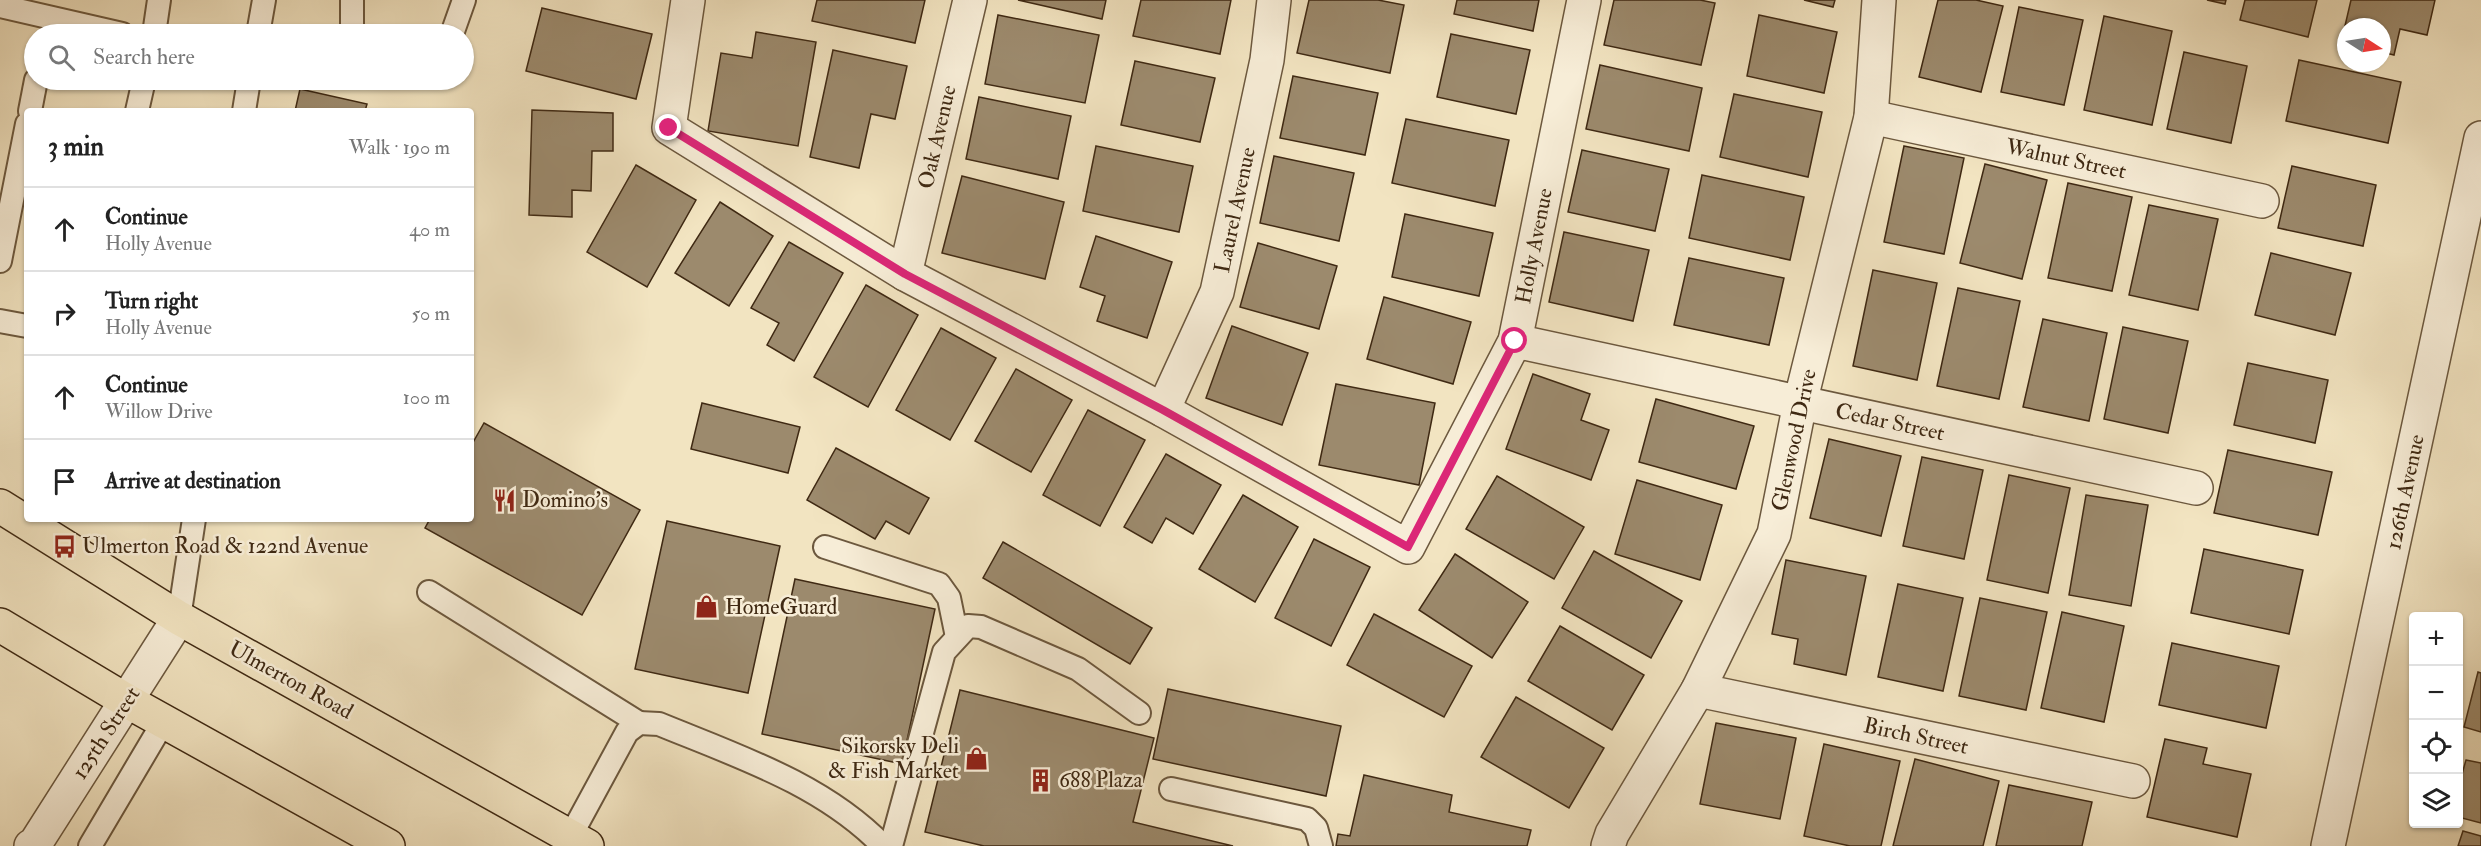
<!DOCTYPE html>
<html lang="en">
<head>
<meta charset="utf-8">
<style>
  body { margin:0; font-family:"IM FELL Double Pica",serif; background:#f6f6f6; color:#222 }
  .controls { position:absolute; right:18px; bottom:18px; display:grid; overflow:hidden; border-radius:6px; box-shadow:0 2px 4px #0004 }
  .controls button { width:54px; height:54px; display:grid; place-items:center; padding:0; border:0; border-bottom:2px solid #e0e0e0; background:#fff; color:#222; font:30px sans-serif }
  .compass { position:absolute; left:2337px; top:18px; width:54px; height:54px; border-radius:50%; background:#fff; box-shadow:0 2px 4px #0004; rotate:102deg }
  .stop { position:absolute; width:18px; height:18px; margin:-14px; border:4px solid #db2777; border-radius:50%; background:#fff }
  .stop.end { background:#db2777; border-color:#fff; box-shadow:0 2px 6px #0008 }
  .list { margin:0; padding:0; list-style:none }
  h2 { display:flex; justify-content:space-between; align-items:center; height:78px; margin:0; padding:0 24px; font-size:26px }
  h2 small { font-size:20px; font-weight:400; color:#767676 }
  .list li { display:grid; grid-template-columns:39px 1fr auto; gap:18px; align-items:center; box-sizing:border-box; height:84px; padding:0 24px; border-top:2px solid #e0e0e0 }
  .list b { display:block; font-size:22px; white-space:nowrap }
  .list p { margin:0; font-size:20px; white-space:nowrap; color:#767676 }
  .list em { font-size:20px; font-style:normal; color:#767676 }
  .icon { flex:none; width:33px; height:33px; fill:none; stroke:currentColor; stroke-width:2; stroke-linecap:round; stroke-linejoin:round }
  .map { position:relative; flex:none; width:2481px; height:846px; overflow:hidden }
  .search { position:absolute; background:#fff; box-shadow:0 2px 4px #0004; left:24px; top:24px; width:450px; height:66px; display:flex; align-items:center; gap:15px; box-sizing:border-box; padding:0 21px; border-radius:33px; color:#767676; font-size:22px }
  .panel { position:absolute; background:#fff; box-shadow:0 2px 4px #0004; left:24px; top:108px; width:450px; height:414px; border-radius:6px }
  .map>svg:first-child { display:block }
  .building { fill:#9c8a6d; stroke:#3f2913; stroke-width:1.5 }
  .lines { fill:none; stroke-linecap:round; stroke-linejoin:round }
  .lane-casing { stroke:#6c583e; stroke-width:26 }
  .street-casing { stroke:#6c583e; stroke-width:36 }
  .primary-casing { stroke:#3f2913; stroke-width:36 }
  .lane { stroke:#f7edd7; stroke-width:22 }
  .street { stroke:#f7edd7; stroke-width:33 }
  .primary { stroke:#f2e4c1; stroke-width:33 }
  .route { stroke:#db2777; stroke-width:8 }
  .labels { text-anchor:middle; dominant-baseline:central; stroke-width:5; stroke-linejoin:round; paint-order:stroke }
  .street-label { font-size:22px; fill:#3f2913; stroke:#f7edd7 }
  .poi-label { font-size:22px; fill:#3f2913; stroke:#f7edd7; text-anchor:start }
</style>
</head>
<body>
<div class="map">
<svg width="2481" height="846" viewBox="0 0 2481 846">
  <rect width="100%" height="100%" fill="#f2e4c1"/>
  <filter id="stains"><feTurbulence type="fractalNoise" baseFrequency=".00333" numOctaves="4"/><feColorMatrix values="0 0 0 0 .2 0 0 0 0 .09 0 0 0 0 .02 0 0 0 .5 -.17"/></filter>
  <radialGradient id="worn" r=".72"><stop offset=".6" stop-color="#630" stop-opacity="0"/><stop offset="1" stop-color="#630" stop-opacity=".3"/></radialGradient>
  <g class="building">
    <polygon points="817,0 925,0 915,43 812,21"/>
    <polygon points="1018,0 1106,0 1102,19"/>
    <polygon points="1141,0 1231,0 1220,54 1133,36"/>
    <polygon points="1309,0 1378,0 1404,5 1390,73 1297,53"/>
    <polygon points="1457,0 1539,0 1533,31 1454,14"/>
    <polygon points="1614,0 1700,0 1715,3 1701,65 1604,45"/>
    <polygon points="1804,0 1835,0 1833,7"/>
    <polygon points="1938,0 1976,0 2003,6 1981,92 1919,77"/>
    <polygon points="2207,0 2226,0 2225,4"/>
    <polygon points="2245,0 2317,0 2308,37 2240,20"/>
    <polygon points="2351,0 2435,0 2427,35 2400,29 2394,55 2382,52 2382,27 2346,27 2346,44 2341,43"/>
    <polygon points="2019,7 2083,20 2064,105 2001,92"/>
    <polygon points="542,8 652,34 636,99 526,71"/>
    <polygon points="998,15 1099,35 1085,103 985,84"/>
    <polygon points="1759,15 1837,32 1824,93 1747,76"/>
    <polygon points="2104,16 2172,31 2152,125 2084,110"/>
    <polygon points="756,32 816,42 798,146 708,131 721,53 752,58"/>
    <polygon points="1451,34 1530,50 1516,114 1437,97"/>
    <polygon points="833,50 907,66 895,119 871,114 859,168 810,157"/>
    <polygon points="2184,52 2247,66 2231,143 2167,129"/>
    <polygon points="2299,60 2401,82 2388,143 2286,121"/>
    <polygon points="1135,61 1215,78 1200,142 1121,125"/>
    <polygon points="1600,65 1702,88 1689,151 1586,129"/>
    <polygon points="1293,76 1378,93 1365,155 1280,138"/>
    <polygon points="300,89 367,104 365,111 295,111"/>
    <polygon points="1734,94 1822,112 1808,177 1720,157"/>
    <polygon points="979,97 1071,116 1058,179 966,159"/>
    <polygon points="532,110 613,113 613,151 592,151 591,191 572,190 572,217 529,215"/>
    <polygon points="1406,119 1509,140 1495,206 1392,183"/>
    <polygon points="1096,146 1193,166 1179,232 1083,211"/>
    <polygon points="1904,146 1964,158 1944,254 1884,242"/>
    <polygon points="1582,150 1669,169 1655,231 1568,212"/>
    <polygon points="1274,156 1354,173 1339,241 1260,223"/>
    <polygon points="1985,164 2047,180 2022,279 1960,263"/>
    <polygon points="636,165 696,200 647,287 587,252"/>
    <polygon points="2292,166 2376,185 2363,246 2278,228"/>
    <polygon points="1702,175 1804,197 1790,260 1689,238"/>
    <polygon points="962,176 1064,202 1045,279 942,253"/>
    <polygon points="2068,183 2132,197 2112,291 2048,278"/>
    <polygon points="720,202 773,236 729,306 675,273"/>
    <polygon points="2149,205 2218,219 2198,310 2129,295"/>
    <polygon points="1405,214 1493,233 1479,296 1392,277"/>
    <polygon points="1564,232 1649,250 1633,321 1549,302"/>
    <polygon points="1096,236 1172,262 1147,338 1097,321 1105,296 1080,287"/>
    <polygon points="789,242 843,273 794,361 767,345 779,323 751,308"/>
    <polygon points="1258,243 1337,266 1319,329 1240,307"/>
    <polygon points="2271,253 2351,273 2335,335 2255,315"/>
    <polygon points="1689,258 1784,278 1769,345 1674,325"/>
    <polygon points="1873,270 1937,283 1917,380 1853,366"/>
    <polygon points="866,285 918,315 868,407 814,377"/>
    <polygon points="1958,288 2020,301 1999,399 1937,386"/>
    <polygon points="1384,297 1471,322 1453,384 1367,359"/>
    <polygon points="2043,319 2107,333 2089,421 2023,407"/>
    <polygon points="1232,326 1308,353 1282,425 1206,398"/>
    <polygon points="2123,327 2188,341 2168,433 2104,419"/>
    <polygon points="941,328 996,358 950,440 896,410"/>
    <polygon points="2248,363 2328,380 2315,443 2234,425"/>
    <polygon points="1016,369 1072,400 1031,472 975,441"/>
    <polygon points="1533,374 1590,394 1581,420 1609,430 1591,480 1506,449"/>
    <polygon points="1336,384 1435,403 1419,485 1319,465"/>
    <polygon points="1656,399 1754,426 1736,489 1639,462"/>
    <polygon points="702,403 800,427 788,473 691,449"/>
    <polygon points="1088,410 1145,440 1100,526 1043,495"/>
    <polygon points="484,423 640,510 582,615 425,528 430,519 471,519 471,446"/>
    <polygon points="1829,439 1901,456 1881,536 1810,518"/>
    <polygon points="836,448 929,498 909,534 886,521 875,539 807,500"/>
    <polygon points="2228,450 2332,472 2318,535 2214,513"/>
    <polygon points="1166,454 1221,485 1193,534 1166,518 1152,543 1124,527"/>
    <polygon points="1922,457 1983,470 1964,559 1903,546"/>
    <polygon points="2009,475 2070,488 2048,593 1987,580"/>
    <polygon points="1497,476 1584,527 1554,579 1466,529"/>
    <polygon points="1637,480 1722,505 1700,580 1615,554"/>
    <polygon points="1243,495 1298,527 1255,602 1199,569"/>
    <polygon points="2086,495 2148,505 2131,606 2069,595"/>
    <polygon points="667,521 780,546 748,693 635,669"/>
    <polygon points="1314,539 1370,567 1331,646 1275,618"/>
    <polygon points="1003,542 1152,628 1130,664 983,578"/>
    <polygon points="2204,549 2303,570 2289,634 2191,613"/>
    <polygon points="1594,551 1682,601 1651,658 1562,608"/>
    <polygon points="1455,554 1528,602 1492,658 1419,610"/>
    <polygon points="1786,560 1866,576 1846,675 1794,664 1798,639 1772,634"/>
    <polygon points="795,579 935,609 902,764 762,734"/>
    <polygon points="1898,584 1963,598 1943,691 1878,677"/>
    <polygon points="1980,598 2047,612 2026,710 1959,696"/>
    <polygon points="2062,612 2124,626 2104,722 2041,708"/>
    <polygon points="1374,614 1472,666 1444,717 1347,665"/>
    <polygon points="1560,626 1644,675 1612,730 1528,681"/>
    <polygon points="2172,643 2279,666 2266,728 2159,705"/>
    <polygon points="2478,672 2481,673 2481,732 2464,727"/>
    <polygon points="1168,689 1341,726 1326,796 1153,759"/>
    <polygon points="960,690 1154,738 1133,822 1233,846 984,846 925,832"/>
    <polygon points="1516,697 1604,748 1569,808 1481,757"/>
    <polygon points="1716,723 1796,738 1780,819 1700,804"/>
    <polygon points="2165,739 2207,748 2203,764 2251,774 2237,837 2147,817"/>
    <polygon points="1824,744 1900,761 1881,846 1850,846 1804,836"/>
    <polygon points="1915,759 1999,781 1983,846 1893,846"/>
    <polygon points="2466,760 2481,763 2481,823 2458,817 2458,788"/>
    <polygon points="1364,775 1452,795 1449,812 1531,830 1527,846 1336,846 1338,834 1350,836"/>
    <polygon points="2009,785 2092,802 2082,846 1996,846"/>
    <polygon points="2463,831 2481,836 2481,846 2458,846"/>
  </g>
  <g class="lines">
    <defs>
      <g id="lane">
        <polyline points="0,6 122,34"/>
        <polyline points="154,34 159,0"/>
        <polyline points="258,34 264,0"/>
        <polyline points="352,34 352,0"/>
        <polyline points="452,34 464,0"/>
        <polyline points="30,111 36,80"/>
        <polyline points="137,111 144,80"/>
        <polyline points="244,111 249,80"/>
        <polyline points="0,261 27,124"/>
        <polyline points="0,321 27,326"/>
        <polyline points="825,547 939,584 949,598 957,637"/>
        <polyline points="429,592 639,723"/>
        <polyline points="179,618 194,519"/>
        <polyline points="1171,789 1307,819 1316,828 1321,846"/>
        <path d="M570,837L627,732L639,723L659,724C737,756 823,784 883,846"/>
        <polyline points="90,846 164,721"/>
        <polyline points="891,846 944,652 968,626 981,627 1078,669 1139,713"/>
      </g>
      <g id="street">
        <polyline points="688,0 669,128 905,274 1163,410 1408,547 1515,341 1584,0"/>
        <polyline points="1871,117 2262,201"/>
        <polyline points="905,274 970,0"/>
        <polyline points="1515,341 2196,488"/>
        <polyline points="1163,410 1217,292 1267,60 1274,0"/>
        <polyline points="1698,690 2133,781"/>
        <polyline points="31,846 35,844 179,618"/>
        <polyline points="1608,846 1612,834 1698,690 1774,534 1800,403 1871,117 1879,0"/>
        <polyline points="2328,846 2481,138"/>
      </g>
      <g id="primary">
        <polyline points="0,506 179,618 587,846"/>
        <polyline points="0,625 127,701 388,846"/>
      </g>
    </defs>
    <use href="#lane" class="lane-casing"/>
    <use href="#street" class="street-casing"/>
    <use href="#primary" class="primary-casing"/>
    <use href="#lane" class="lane"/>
    <use href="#street" class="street"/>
    <use href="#primary" class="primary"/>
  </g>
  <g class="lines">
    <polyline class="route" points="669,128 905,274 1163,410 1408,547 1515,341"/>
  </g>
  <defs>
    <symbol id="restaurant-bare" viewBox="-9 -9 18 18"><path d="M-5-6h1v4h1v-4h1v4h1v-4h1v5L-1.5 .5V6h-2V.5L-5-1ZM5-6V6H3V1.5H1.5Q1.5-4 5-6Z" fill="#8f2418" stroke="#f7edd7" stroke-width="2.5" paint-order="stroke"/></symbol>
    <symbol id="bus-bare" viewBox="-9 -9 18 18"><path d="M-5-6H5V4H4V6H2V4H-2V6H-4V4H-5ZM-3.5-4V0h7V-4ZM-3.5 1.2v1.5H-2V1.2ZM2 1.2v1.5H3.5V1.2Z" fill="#8f2418" stroke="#f7edd7" stroke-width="2.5" paint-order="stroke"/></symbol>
    <symbol id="shop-bare" viewBox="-9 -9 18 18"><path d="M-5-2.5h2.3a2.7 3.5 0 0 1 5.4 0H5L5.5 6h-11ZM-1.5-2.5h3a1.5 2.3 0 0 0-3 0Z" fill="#8f2418" stroke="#f7edd7" stroke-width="2.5" paint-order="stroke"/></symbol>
    <symbol id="building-bare" viewBox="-9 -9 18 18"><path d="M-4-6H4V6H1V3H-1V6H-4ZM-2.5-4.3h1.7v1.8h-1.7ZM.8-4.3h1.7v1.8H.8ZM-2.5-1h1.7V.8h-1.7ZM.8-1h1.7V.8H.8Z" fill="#8f2418" stroke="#f7edd7" stroke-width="2.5" paint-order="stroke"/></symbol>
  </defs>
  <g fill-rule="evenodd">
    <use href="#restaurant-bare" x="488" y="484" width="33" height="33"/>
    <use href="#bus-bare" x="48" y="530" width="33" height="33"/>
    <use href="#shop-bare" x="690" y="590" width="33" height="33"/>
    <use href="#shop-bare" x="960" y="742" width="33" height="33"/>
    <use href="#building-bare" x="1024" y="764" width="33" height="33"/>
  </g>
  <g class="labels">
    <g class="street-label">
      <text transform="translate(937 137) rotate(-77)">Oak Avenue</text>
      <text transform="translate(2066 159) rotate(12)">Walnut Street</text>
      <text transform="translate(1235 210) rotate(-78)">Laurel Avenue</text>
      <text transform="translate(1534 246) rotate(-79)">Holly Avenue</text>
      <text transform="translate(1890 422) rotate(12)">Cedar Street</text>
      <text transform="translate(1794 440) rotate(-78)">Glenwood Drive</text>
      <text transform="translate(2405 492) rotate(-78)">126th Avenue</text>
      <text transform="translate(291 680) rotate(29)">Ulmerton Road</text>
      <text transform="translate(106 733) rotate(-57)">125th Street</text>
      <text transform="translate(1916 736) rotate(12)">Birch Street</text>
    </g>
    <g class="poi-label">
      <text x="522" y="500">Domino's</text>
      <text x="82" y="546">Ulmerton Road &amp; 122nd Avenue</text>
      <text x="725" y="607">HomeGuard</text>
      <text x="959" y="746" text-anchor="end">Sikorsky Deli<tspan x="959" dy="25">&amp; Fish Market</tspan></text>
      <text x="1059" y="780">688 Plaza</text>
    </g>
  </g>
  <rect width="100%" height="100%" filter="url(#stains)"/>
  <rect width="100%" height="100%" fill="url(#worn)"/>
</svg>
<div class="controls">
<button>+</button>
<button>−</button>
<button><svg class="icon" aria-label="locate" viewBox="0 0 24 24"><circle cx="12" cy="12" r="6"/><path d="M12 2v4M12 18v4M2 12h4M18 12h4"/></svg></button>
<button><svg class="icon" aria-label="layers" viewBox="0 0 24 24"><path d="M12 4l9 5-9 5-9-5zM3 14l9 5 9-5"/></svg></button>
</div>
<svg class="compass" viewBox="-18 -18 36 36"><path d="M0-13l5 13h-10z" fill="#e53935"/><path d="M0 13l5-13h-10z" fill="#767676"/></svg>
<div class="stop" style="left:1515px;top:341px"></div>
<div class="stop end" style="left:669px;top:128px"></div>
<div class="search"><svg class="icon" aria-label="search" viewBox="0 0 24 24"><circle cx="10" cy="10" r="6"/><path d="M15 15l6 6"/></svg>Search here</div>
<section class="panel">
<h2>3 min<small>Walk · 190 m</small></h2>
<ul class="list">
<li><svg class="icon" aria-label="ahead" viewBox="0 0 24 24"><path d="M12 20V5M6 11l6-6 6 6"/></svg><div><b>Continue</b><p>Holly Avenue</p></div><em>40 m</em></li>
<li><svg class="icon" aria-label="right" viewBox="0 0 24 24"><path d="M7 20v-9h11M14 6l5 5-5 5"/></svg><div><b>Turn right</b><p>Holly Avenue</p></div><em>50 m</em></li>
<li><svg class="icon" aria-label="ahead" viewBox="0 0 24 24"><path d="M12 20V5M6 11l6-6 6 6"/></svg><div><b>Continue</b><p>Willow Drive</p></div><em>100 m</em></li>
<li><svg class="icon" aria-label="arrive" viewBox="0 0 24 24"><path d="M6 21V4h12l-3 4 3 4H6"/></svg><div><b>Arrive at destination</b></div></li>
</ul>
</section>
</div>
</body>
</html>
